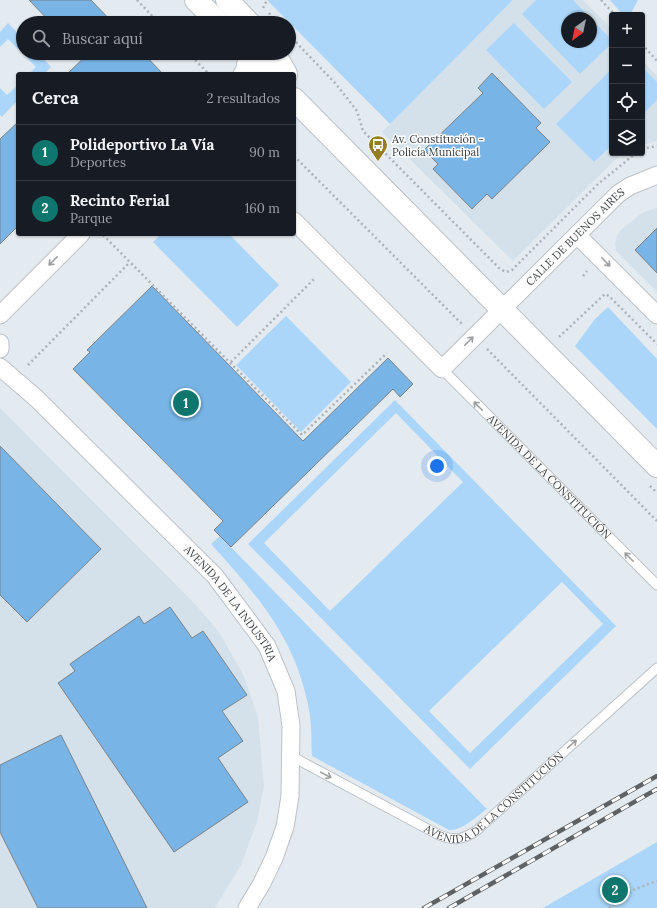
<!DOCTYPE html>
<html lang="es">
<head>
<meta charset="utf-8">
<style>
  body { margin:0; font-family:Lora,serif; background:#242831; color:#f1f3f6 }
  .controls { position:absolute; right:12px; top:12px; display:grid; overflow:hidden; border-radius:4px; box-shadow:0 1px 3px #0004 }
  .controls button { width:36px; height:36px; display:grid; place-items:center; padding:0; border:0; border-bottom:1px solid #363941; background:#171b24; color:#f1f3f6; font:20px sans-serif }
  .compass { position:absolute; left:561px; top:12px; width:36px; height:36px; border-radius:50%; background:#171b24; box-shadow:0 1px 3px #0004; rotate:213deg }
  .you { position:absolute; left:437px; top:466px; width:14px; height:14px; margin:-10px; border:3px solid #fff; border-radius:50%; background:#1a73e8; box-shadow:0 0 0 6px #1a73e833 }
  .badge { display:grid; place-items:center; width:26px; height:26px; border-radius:50%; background:#0f766e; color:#fff; font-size:13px; font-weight:700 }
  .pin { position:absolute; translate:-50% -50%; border:2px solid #fff; box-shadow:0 1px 4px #0006 }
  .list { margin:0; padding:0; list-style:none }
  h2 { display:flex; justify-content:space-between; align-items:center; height:52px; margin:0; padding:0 16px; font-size:17px }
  h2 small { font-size:13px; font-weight:400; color:#9ea1a6 }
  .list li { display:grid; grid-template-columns:26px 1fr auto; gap:12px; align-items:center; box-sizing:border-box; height:56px; padding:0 16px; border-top:1px solid #363941 }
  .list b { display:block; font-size:15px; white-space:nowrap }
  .list p { margin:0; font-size:13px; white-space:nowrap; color:#9ea1a6 }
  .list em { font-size:13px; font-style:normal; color:#9ea1a6 }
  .icon { flex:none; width:22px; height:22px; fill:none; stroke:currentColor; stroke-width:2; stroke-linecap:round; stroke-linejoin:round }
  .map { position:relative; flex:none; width:657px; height:908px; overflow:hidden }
  .search { position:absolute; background:#171b24; box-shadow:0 1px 3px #0004; left:16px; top:16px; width:280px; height:44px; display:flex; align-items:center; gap:10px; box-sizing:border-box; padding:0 14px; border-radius:22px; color:#9ea1a6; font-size:15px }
  .panel { position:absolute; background:#171b24; box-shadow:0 1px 3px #0004; left:16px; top:72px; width:280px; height:164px; border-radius:4px }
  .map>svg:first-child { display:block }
  .built { fill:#d4e1eb; fill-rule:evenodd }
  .green { fill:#abd6f9; fill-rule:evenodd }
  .building { fill:#78b5e6; stroke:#7c8287 }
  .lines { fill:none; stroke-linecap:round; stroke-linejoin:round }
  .service-casing { stroke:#bcc2c8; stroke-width:11 }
  .minor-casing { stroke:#bcc2c8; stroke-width:19 }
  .tertiary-casing { stroke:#bcc2c8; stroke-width:24 }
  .path { stroke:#acb2b6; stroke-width:2.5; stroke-dasharray:2 3; stroke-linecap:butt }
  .service { stroke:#fff; stroke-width:9 }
  .minor { stroke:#fff; stroke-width:17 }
  .tertiary { stroke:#fff; stroke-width:22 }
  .rail-casing { stroke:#5e6265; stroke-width:4.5 }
  .rail { stroke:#fff; stroke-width:3; stroke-dasharray:9; stroke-linecap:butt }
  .oneway { stroke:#9c9e9f }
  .labels { text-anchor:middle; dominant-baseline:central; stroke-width:3; stroke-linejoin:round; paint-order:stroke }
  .poi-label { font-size:11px; fill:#3a3d3f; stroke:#fff; text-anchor:start }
  .street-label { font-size:11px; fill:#3a3d3f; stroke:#fff }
</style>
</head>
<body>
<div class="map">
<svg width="657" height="908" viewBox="0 0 657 908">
  <rect width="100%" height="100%" fill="#e4ebf0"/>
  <g class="built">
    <path d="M513,0H583L612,29V153H625L618,157L513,261L382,132ZM567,18H591V42H567Z"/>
    <polygon points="642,60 657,76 657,141 642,145"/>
    <polygon points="657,207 657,292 616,251 615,243 617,235 622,229 642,213"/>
    <polygon points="0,408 196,605 219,632 244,676 258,717 264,786 257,822 241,865 215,908 0,908"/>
  </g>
  <g class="green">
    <polygon points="267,0 513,0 390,124"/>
    <polygon points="536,0 573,0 590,18 567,18 567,42 591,42 591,19 612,40 612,43 580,74 522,14"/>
    <polygon points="610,0 638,0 630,15 623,15"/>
    <polygon points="8,23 23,38 23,44 18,49 8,39 0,47 0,32"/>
    <polygon points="514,23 572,82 544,109 486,50"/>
    <polygon points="29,53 38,53 51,67 44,74 29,74 36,67 26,57"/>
    <polygon points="642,67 657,82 657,100 642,115"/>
    <polygon points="612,69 612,145 594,162 556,124"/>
    <polygon points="18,85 18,100 2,117 0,115 0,88 7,95"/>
    <polygon points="161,234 229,234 279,285 237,327 153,242"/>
    <polygon points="608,307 657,359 657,429 575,346 595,319"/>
    <polygon points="286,316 351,382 301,432 236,365"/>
    <path d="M395,400L616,626L470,769L248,544ZM396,413L463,482L330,611L264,543ZM562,582L603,624L470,753L429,711Z"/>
    <path d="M220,536L473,795L487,809C475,817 464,830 449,830L312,756C311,741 312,725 309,710C296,639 258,596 211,544Z"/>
    <polygon points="657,842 657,908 543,908"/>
  </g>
  <g class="building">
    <polygon points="29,0 91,0 113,23 51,23"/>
    <polygon points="89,53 143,53 163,74 67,74"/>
    <polygon points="492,73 541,123 536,128 550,142 492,199 487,194 472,209 433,169 438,164 424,150 483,93 478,88"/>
    <polygon points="18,122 18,226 0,244 0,139"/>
    <polygon points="657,228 657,273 635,250"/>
    <polygon points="152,286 303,441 388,358 413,384 400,397 393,389 231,547 214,530 223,521 73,369 90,352 87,350"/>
    <polygon points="0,446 101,549 27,622 0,595"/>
    <polygon points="170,607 192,638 203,631 247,695 222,711 243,741 218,758 248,802 174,852 58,683 75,671 70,664 139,616 144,624"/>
    <polygon points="61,735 147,908 38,908 0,832 0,765"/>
  </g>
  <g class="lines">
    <defs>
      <g id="service">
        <path id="s1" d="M442,369L657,585"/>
        <path id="s2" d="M291,756L439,835C454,841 462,840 476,831L657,668"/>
      </g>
      <g id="minor">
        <polyline points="242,74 244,72 248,53"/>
        <path id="s3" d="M294,221L442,369L618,194L630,186L657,175"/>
        <polyline points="577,235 657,315"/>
        <polyline points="0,315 81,234"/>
        <polyline points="0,343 0,349"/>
        <path id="s4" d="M0,367L36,398L215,576L267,646L286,691L291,726L290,796L285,827L274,858L262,883L247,908"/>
      </g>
      <g id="tertiary">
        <polyline points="196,0 219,23"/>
        <polyline points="227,0 249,23"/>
        <polyline points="249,53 269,74"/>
        <polyline points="274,53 286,74"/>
        <polyline points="294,99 657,466"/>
      </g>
    </defs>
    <use href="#service" class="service-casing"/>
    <use href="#minor" class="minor-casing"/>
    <use href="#tertiary" class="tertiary-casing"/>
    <g class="path">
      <polyline points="137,0 159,23"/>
      <polyline points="601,0 615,15"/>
      <polyline points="263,8 267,0"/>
      <polyline points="269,13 278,23"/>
      <polyline points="289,35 336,84 357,111 363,131 500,269 506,272 512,270 598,184 636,153"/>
      <polyline points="642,44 657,61"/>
      <polyline points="188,53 209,74"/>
      <polyline points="642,149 657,146"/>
      <polyline points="294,156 462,324"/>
      <polyline points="103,235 302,435 387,353"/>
      <polyline points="583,276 587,271"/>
      <polyline points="559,337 605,294 609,296 657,344"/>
      <polyline points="487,349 657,521"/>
      <polyline points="231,362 314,279"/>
      <polyline points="28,365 130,262"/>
      <polyline points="650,486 657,493"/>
      <polyline points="609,908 635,889 657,881"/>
    </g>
    <use href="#service" class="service"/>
    <use href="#minor" class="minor"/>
    <use href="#tertiary" class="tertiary"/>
    <defs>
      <g id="rail">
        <polyline points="424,908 657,776"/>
        <polyline points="449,908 657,789"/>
      </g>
    </defs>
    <use href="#rail" class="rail-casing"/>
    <use href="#rail" class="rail"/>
  </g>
  <defs><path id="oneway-shaft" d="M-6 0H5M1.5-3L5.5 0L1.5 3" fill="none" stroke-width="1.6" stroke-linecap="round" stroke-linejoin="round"/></defs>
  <g class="oneway">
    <use href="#oneway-shaft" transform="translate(53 261) rotate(135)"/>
    <use href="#oneway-shaft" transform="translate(606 262) rotate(46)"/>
    <use href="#oneway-shaft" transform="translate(469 341) rotate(-45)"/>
    <use href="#oneway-shaft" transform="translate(478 406) rotate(-135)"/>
    <use href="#oneway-shaft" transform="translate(629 557) rotate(-135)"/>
    <use href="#oneway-shaft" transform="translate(572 744) rotate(-42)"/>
    <use href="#oneway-shaft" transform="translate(326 775) rotate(28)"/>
  </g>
  <defs>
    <symbol id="bus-pin" viewBox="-11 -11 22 30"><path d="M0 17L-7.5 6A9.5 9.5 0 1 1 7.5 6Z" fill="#957d24" stroke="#fff"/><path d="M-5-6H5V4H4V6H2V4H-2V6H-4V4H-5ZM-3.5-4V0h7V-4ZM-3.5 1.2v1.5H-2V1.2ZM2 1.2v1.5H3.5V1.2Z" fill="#fff"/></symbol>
  </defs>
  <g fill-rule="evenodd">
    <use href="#bus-pin" x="367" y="134" width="22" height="30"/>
  </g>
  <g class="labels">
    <g class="poi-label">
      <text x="392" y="139">Av. Constitución -<tspan x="392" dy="13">Policía Municipal</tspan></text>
    </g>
    <g class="street-label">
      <text stroke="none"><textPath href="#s3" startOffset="397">CALLE DE BUENOS AIRES</textPath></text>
      <text stroke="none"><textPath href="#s1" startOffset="152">AVENIDA DE LA CONSTITUCIÓN</textPath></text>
      <text stroke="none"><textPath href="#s4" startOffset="331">AVENIDA DE LA INDUSTRIA</textPath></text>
      <text stroke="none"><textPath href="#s2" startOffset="237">AVENIDA DE LA CONSTITUCIÓN</textPath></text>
    </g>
  </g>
</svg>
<div class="controls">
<button>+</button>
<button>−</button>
<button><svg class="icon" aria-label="locate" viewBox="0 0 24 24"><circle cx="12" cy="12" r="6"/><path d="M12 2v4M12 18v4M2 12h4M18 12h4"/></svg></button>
<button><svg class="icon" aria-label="layers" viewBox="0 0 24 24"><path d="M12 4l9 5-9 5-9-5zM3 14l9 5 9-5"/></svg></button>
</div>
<svg class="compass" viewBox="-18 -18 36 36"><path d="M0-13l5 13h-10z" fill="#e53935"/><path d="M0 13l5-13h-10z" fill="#9ea1a6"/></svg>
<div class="you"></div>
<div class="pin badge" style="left:186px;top:403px">1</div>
<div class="pin badge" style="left:615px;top:890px">2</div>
<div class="search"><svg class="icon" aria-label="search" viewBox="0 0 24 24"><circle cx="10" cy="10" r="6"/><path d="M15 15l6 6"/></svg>Buscar aquí</div>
<section class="panel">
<h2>Cerca<small>2 resultados</small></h2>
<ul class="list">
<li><span class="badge">1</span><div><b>Polideportivo La Vía</b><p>Deportes</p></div><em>90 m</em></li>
<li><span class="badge">2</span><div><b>Recinto Ferial</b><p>Parque</p></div><em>160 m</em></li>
</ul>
</section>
</div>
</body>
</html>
